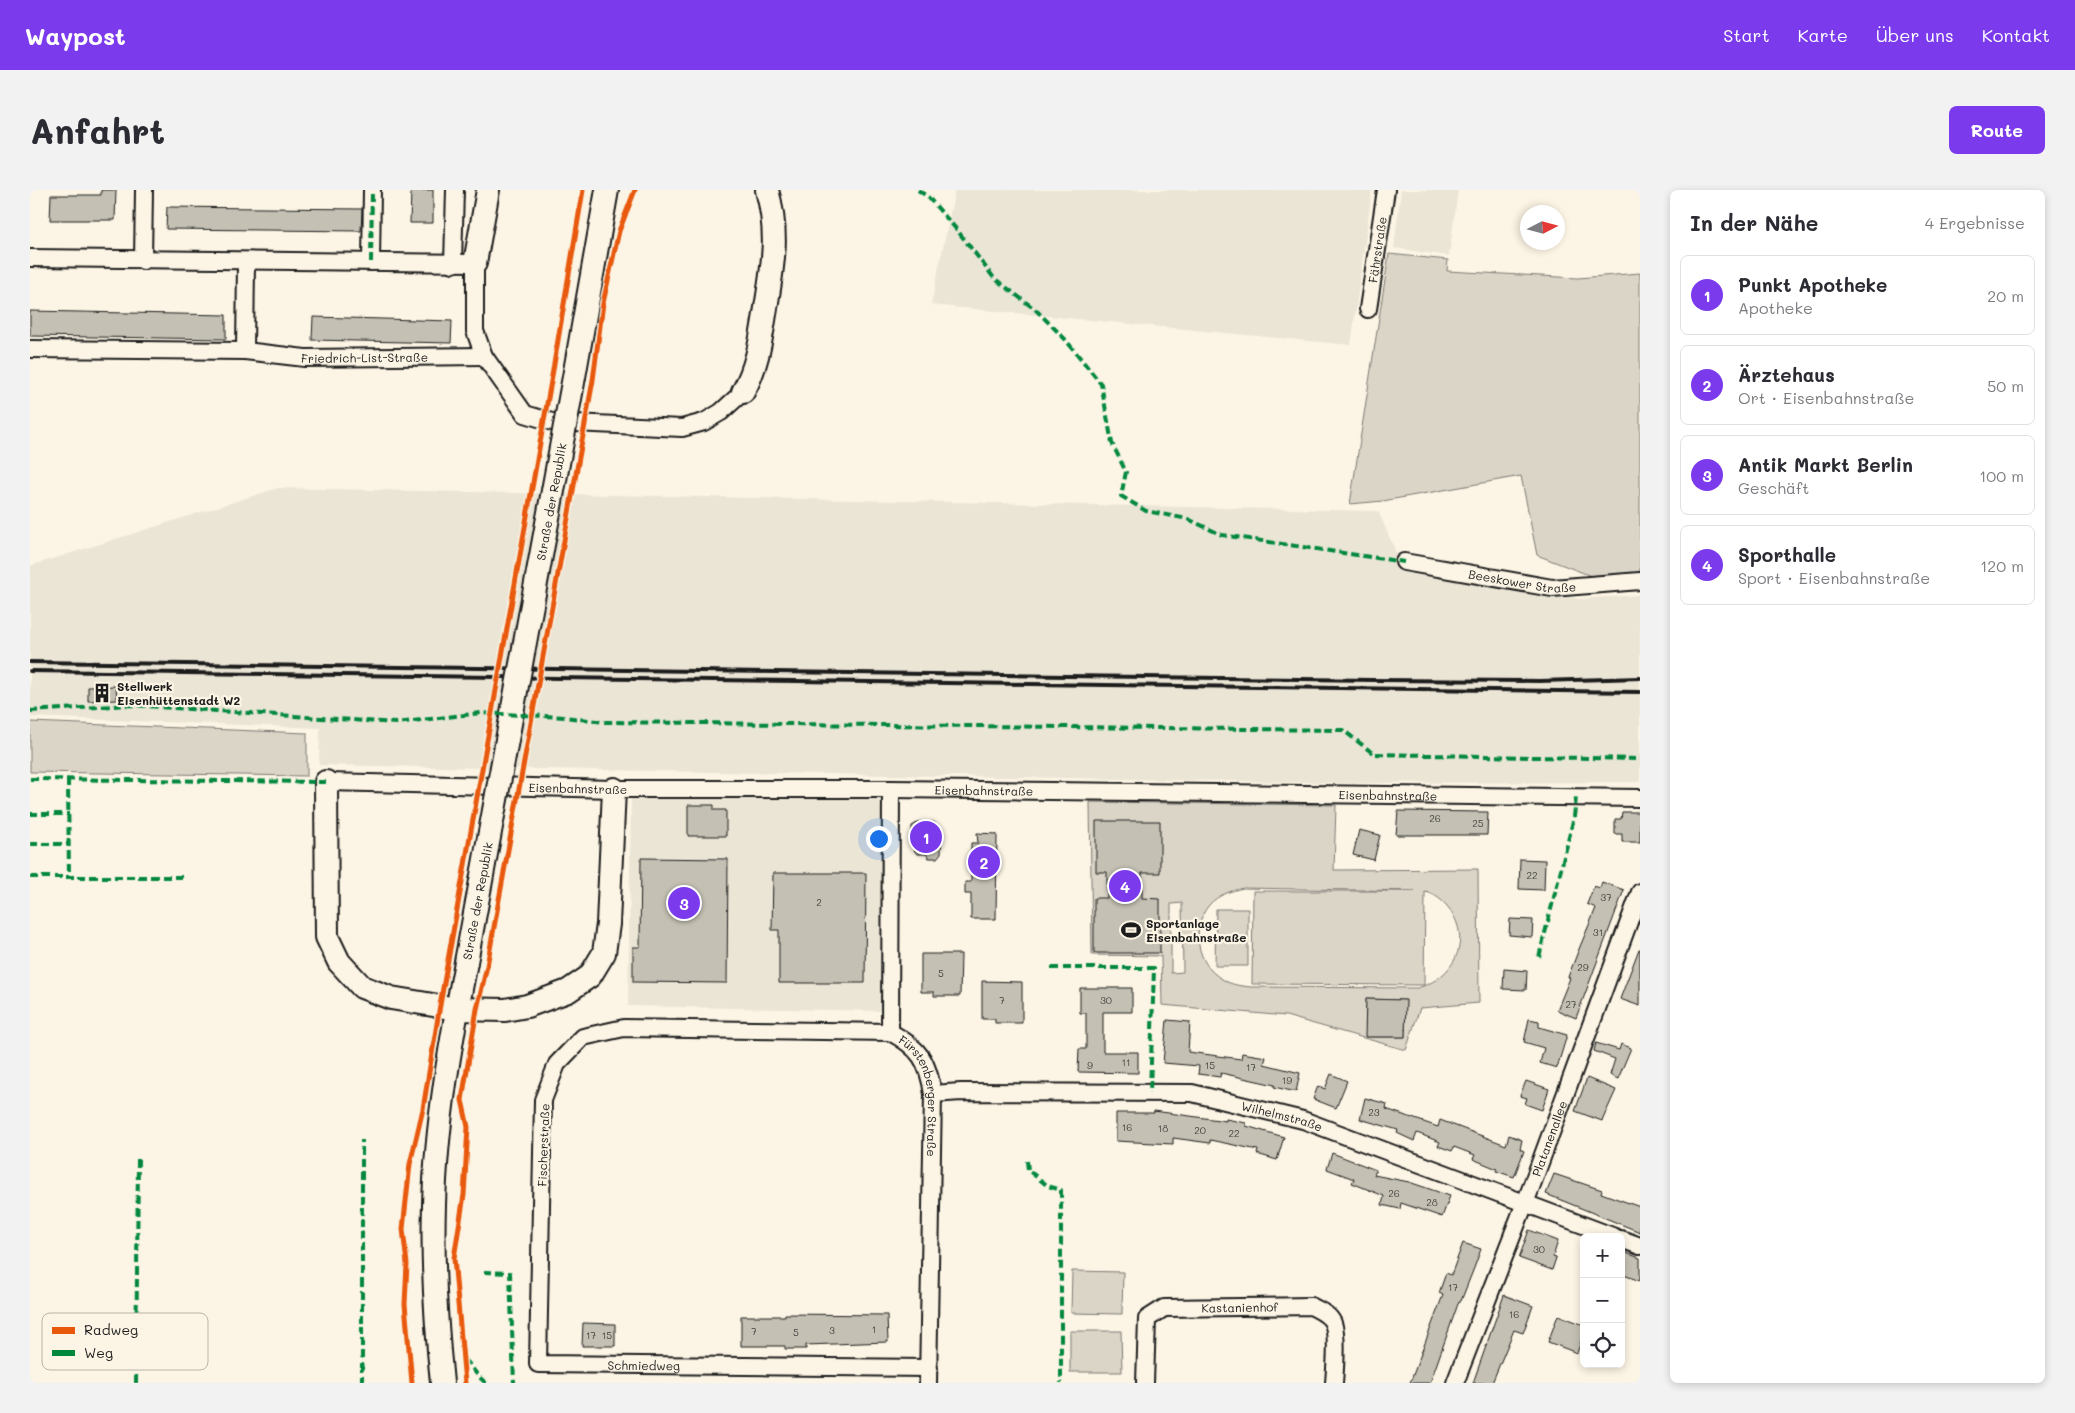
<!DOCTYPE html>
<html lang="de">
<head>
<meta charset="utf-8">
<style>
  body { margin:0; font-family:Mali,sans-serif; background:#f2f2f3; color:#2b2b33 }
  .controls { position:absolute; right:15px; bottom:15px; display:grid; overflow:hidden; border-radius:8px; box-shadow:0 2px 8px #0003 }
  .controls button { width:45px; height:45px; display:grid; place-items:center; padding:0; border:0; border-bottom:1px solid #e1e1e2; background:#fff; color:#2b2b33; font:25px sans-serif }
  .compass { position:absolute; left:1490px; top:15px; width:45px; height:45px; border-radius:50%; background:#fff; box-shadow:0 2px 8px #0003; rotate:84deg }
  .you { position:absolute; left:848px; top:648px; width:18px; height:18px; margin:-12px; border:4px solid #fff; border-radius:50%; background:#1a73e8; box-shadow:0 0 0 8px #1a73e833 }
  .badge { display:grid; place-items:center; width:32px; height:32px; border-radius:50%; background:#7c3aed; color:#fff; font-size:16px; font-weight:700 }
  .pin { position:absolute; translate:-50% -50%; border:2px solid #fff; box-shadow:0 1px 5px #0006 }
  .list { margin:0; padding:0; list-style:none }
  h2 { display:flex; justify-content:space-between; align-items:center; height:65px; margin:0; padding:0 20px; font-size:21px }
  h2 small { font-size:16px; font-weight:400; color:#7c7c81 }
  .list li { display:grid; grid-template-columns:32px 1fr auto; gap:15px; align-items:center; box-sizing:border-box; height:80px; margin:0 10px 10px; padding:0 10px; border:1px solid #e1e1e2; border-radius:8px }
  .list b { display:block; font-size:19px; white-space:nowrap }
  .list p { margin:0; font-size:16px; white-space:nowrap; color:#7c7c81 }
  .list em { font-size:16px; font-style:normal; color:#7c7c81 }
  .icon { flex:none; width:28px; height:28px; fill:none; stroke:currentColor; stroke-width:2; stroke-linecap:round; stroke-linejoin:round }
  .map { position:relative; flex:none; width:1610px; height:1193px; overflow:hidden; border-radius:8px }
  header { display:flex; align-items:center; gap:30px; box-sizing:border-box; height:70px; padding:0 25px; background:#7c3aed; color:#fff }
  header strong { font-size:24px }
  nav { display:flex; gap:28px; margin-inline-start:auto; font-size:18px }
  .intro { display:flex; align-items:center; justify-content:space-between; box-sizing:border-box; height:120px; padding:0 30px }
  h1 { margin:0; font-size:35px }
  .button { padding:12px 22px; border-radius:8px; background:#7c3aed; color:#fff; font-size:18px; font-weight:700 }
  main { display:flex; gap:30px; padding:0 30px }
  aside { flex:1; background:#fff; border-radius:8px; box-shadow:0 2px 8px #0003 }
  .map>svg:first-child { display:block }
  .built { fill:#ebe5d6 }
  .green { fill:#dbd5c8; stroke:#7c7872; fill-rule:evenodd }
  .building { fill:#c4c0b3; stroke:#1c1c1c }
  .lines { fill:none; stroke-linecap:round; stroke-linejoin:round }
  .minor-casing { stroke:#1c1c1c; stroke-width:20 }
  .secondary-casing { stroke:#1c1c1c; stroke-width:26 }
  .minor { stroke:#fcf5e5; stroke-width:16 }
  .secondary { stroke:#fcf5e5; stroke-width:22 }
  .rail { stroke:#1c1c1c; stroke-width:4 }
  .secondary-bridge-casing { stroke:#1c1c1c; stroke-width:26; stroke-linecap:butt }
  .secondary-bridge { stroke:#fcf5e5; stroke-width:22 }
  .quiet { stroke:#00873e; stroke-width:4; stroke-dasharray:8 4; stroke-linecap:butt }
  .cycleway-casing { stroke:#fcf5e5; stroke-width:8 }
  .cycleway { stroke:#e8590c; stroke-width:5 }
  .labels { text-anchor:middle; dominant-baseline:central; stroke-width:4.5; stroke-linejoin:round; paint-order:stroke }
  .number-label { font-size:10px; fill:#464542 }
  .street-label { font-size:12px; fill:#1c1c1c; stroke:#fcf5e5 }
  .poi-label { font-size:12px; font-weight:bold; fill:#1c1c1c; stroke:#fcf5e5; text-anchor:start }
  .key { fill:#fcf5e5; stroke:#b9b4a9; stroke-width:1 }
  .key-label { font-size:14px; fill:#1c1c1c }
</style>
</head>
<body>
<header>
<strong>Waypost</strong>
<nav><a>Start</a><a>Karte</a><a>Über uns</a><a>Kontakt</a></nav>
</header>
<div class="intro"><h1>Anfahrt</h1><a class="button">Route</a></div>
<main>
<div class="map">
<svg width="1610" height="1193" viewBox="0 0 1610 1193">
  <rect width="100%" height="100%" fill="#fcf5e5"/>
  <filter id="ink" filterUnits="userSpaceOnUse"><feTurbulence type="fractalNoise" baseFrequency=".02" numOctaves="2"/><feDisplacementMap in="SourceGraphic" scale="10" xChannelSelector="R" yChannelSelector="G"/><feConvolveMatrix kernelMatrix="1 2 1 2 8 2 1 2 1" color-interpolation-filters="sRGB"/></filter>
  <g filter="url(#ink)">
    <g class="built">
      <polygon points="925,0 1342,0 1321,155 901,115"/>
      <polygon points="1371,0 1428,0 1419,66 1364,58"/>
      <polygon points="248,298 1348,321 1373,378 1549,409 1610,405 1610,592 1319,593 289,575 290,538 0,527 0,376"/>
      <polygon points="856,606 851,821 598,816 601,608"/>
    </g>
    <g class="green">
      <polygon points="1359,64 1418,70 1417,81 1548,88 1610,83 1610,385 1569,389 1507,365 1491,286 1353,311 1320,314"/>
      <polygon points="0,532 277,543 277,586 0,582"/>
      <path d="M1060,612L1306,615L1304,680L1448,679L1449,813L1390,818L1376,860L1256,826L1132,815L1131,766L1062,765ZM1213,698L1385,701H1223L1222,794L1394,795L1395,702C1403,703 1412,710 1417,716C1444,749 1425,788 1387,798L1221,797C1211,796 1201,795 1192,789C1167,775 1160,738 1179,715C1188,705 1200,701 1213,698ZM1152,713L1153,782L1141,783V714ZM1336,809L1375,810V847H1336Z"/>
      <polygon points="1186,719 1218,719 1218,776 1185,776"/>
      <polygon points="1042,1081 1093,1082 1092,1124 1041,1123"/>
      <polygon points="1040,1141 1091,1141 1092,1182 1040,1182"/>
    </g>
    <g class="building">
      <polygon points="71,0 86,0 85,30 20,30 21,5 71,5"/>
      <polygon points="381,0 403,0 403,33 380,33"/>
      <polygon points="137,17 332,19 331,41 136,39"/>
      <polygon points="0,121 196,125 196,149 0,146"/>
      <polygon points="283,127 422,131 421,153 282,150"/>
      <polygon points="86,496 87,510 58,511 58,497"/>
      <polygon points="658,615 684,615 684,620 696,620 696,646 658,646"/>
      <polygon points="1368,621 1458,622 1457,645 1366,645"/>
      <polygon points="1592,622 1610,622 1610,652 1592,652 1592,644 1585,644 1585,629 1591,629"/>
      <polygon points="1066,631 1130,631 1130,683 1112,683 1112,708 1130,709 1130,763 1064,763 1064,708 1077,708 1077,682 1066,682"/>
      <polygon points="889,632 904,632 908,636 908,641 912,645 911,663 907,668 899,668 896,664 887,664 882,657 882,636"/>
      <polygon points="1329,640 1350,645 1344,670 1323,665"/>
      <polygon points="947,643 967,644 966,729 941,729 941,704 935,704 935,692 941,692 941,653 948,653"/>
      <polygon points="611,668 698,669 697,793 603,792 603,757 610,757"/>
      <polygon points="1490,669 1515,670 1514,700 1489,699"/>
      <polygon points="743,683 836,683 835,793 749,793 749,740 742,740"/>
      <polygon points="1572,692 1594,700 1546,828 1527,820 1540,788 1538,787 1549,759 1566,718 1557,714 1564,696 1570,698"/>
      <polygon points="1480,729 1503,730 1502,747 1479,745"/>
      <polygon points="1609,759 1610,759 1610,816 1590,809"/>
      <polygon points="891,764 931,764 930,806 904,806 904,802 891,802"/>
      <polygon points="1474,779 1497,781 1496,800 1473,799"/>
      <polygon points="952,791 992,792 992,833 965,833 965,829 952,829"/>
      <polygon points="1050,798 1102,798 1102,822 1073,822 1073,862 1108,862 1108,883 1048,882 1049,859 1056,859 1056,823 1050,823"/>
      <polygon points="1336,809 1376,810 1375,847 1335,847"/>
      <polygon points="1499,829 1509,831 1509,837 1537,845 1527,878 1510,873 1514,858 1494,852"/>
      <polygon points="1137,830 1160,832 1158,862 1211,869 1212,863 1236,867 1234,874 1270,883 1266,902 1244,897 1245,895 1191,883 1190,887 1168,884 1169,876 1133,873"/>
      <polygon points="1566,853 1589,860 1591,854 1601,858 1588,889 1580,885 1585,869 1564,861"/>
      <polygon points="1301,884 1317,891 1306,918 1283,909 1288,896 1295,899"/>
      <polygon points="1557,888 1586,900 1572,931 1545,921"/>
      <polygon points="1496,891 1519,899 1512,920 1495,914 1497,908 1490,906"/>
      <polygon points="1335,908 1357,914 1356,919 1408,937 1410,930 1476,955 1479,945 1492,950 1490,959 1494,961 1484,987 1466,981 1467,979 1443,969 1445,965 1424,957 1422,961 1408,956 1410,952 1387,943 1384,951 1367,943 1368,940 1330,929"/>
      <polygon points="1124,921 1196,931 1196,929 1216,933 1216,936 1254,947 1247,970 1227,964 1228,960 1180,950 1180,953 1143,948 1143,954 1086,951 1086,923 1124,923"/>
      <polygon points="1302,963 1346,980 1344,985 1379,992 1420,1006 1412,1027 1371,1013 1370,1019 1352,1015 1354,1006 1322,993 1324,989 1297,979"/>
      <polygon points="1524,984 1572,1000 1571,1003 1610,1017 1610,1042 1516,1004"/>
      <polygon points="1499,1040 1528,1051 1523,1067 1526,1068 1522,1080 1489,1068"/>
      <polygon points="1433,1053 1451,1059 1444,1078 1431,1111 1429,1111 1400,1193 1380,1193 1413,1105 1409,1103 1416,1083 1421,1085"/>
      <polygon points="1591,1061 1610,1068 1610,1091 1591,1084"/>
      <polygon points="1474,1105 1503,1116 1493,1143 1484,1140 1462,1193 1443,1193"/>
      <polygon points="755,1124 857,1125 858,1152 776,1155 776,1159 755,1159 755,1156 711,1156 711,1126 755,1126"/>
      <polygon points="1528,1125 1554,1135 1554,1143 1547,1163 1518,1152"/>
      <polygon points="553,1133 585,1134 585,1156 552,1156"/>
    </g>
    <g class="lines">
      <defs>
        <g id="minor">
          <polyline points="0,68 445,73 445,141 454,166 495,224 522,232 652,238 674,232 691,222 713,202"/>
          <polyline points="113,71 114,0"/>
          <polyline points="341,72 342,0"/>
          <polyline points="423,74 425,0"/>
          <path id="s1" d="M1338,119L1356,0"/>
          <path id="s2" d="M0,159L215,161L275,168L454,166"/>
          <polyline points="215,161 216,72"/>
          <path id="s3" d="M1374,372L1522,398L1610,391"/>
          <path id="s4" d="M296,592L584,599H861L1610,608"/>
          <path id="s5" d="M861,599L860,842C890,858 898,871 903,904L898,1193"/>
          <path id="s6" d="M860,842L594,838L553,847L527,874L513,910L508,1174L899,1178"/>
          <path id="s7" d="M903,904L931,902L1162,903L1273,930L1585,1047"/>
          <polyline points="1591,1049 1610,1056"/>
          <path id="s8" d="M1115,1193L1117,1129L1134,1118L1281,1116C1290,1121 1299,1124 1303,1133C1308,1145 1305,1180 1304,1193"/>
          <path id="s9" d="M1425,1193L1500,1000L1610,702"/>
        </g>
        <g id="secondary">
          <polyline points="445,73 458,0"/>
          <polyline points="544,187 577,0"/>
          <path d="M713,202C728,175 731,148 736,118C743,74 749,44 737,0"/>
          <polyline points="296,592 297,747 309,772 332,797 361,808 427,819 475,820 497,816 538,801 560,786 574,763 578,734 584,599"/>
          <path d="M412,1193C406,1134 402,1075 404,1015C406,934 421,851 436,772"/>
        </g>
      </defs>
      <use href="#minor" class="minor-casing"/>
      <use href="#secondary" class="secondary-casing"/>
      <use href="#minor" class="minor"/>
      <use href="#secondary" class="secondary"/>
      <g class="rail">
        <polyline points="0,472 1342,490 1510,491 1610,488"/>
        <polyline points="0,481 1610,502"/>
      </g>
      <defs>
        <g id="secondary-bridge">
          <path id="s10" d="M436,772L544,187"/>
        </g>
      </defs>
      <use href="#secondary-bridge" class="secondary-bridge-casing"/>
      <use href="#secondary-bridge" class="secondary-bridge"/>
      <g class="quiet">
        <polyline points="888,0 898,7 927,40 964,88 1006,120 1035,149 1071,194 1082,253 1096,282 1091,306 1116,321 1158,329 1192,345 1374,372"/>
        <polyline points="341,72 342,0"/>
        <polyline points="0,521 100,515 366,533 451,523 535,527 575,532 1313,540 1344,564 1610,569"/>
        <polyline points="0,589 296,592"/>
        <polyline points="38,589 39,687"/>
        <polyline points="0,624 39,624"/>
        <polyline points="0,654 39,654"/>
        <polyline points="0,687 154,687"/>
        <polyline points="1509,767 1544,627 1546,607"/>
        <polyline points="1021,778 1124,778 1120,903"/>
        <polyline points="997,971 998,980 1018,996 1031,1000 1031,1193"/>
        <polyline points="454,1082 480,1083 484,1193"/>
        <polyline points="435,1169 449,1187 456,1193"/>
        <polyline points="106,1193 108,969"/>
        <polyline points="332,1193 332,950"/>
      </g>
      <defs>
        <g id="cycleway">
          <polyline points="382,1193 375,1114 377,1074 373,1039 380,974 393,919 410,815 523,180 553,0"/>
          <polyline points="435,1193 424,1068 434,1005 438,937 432,910 447,819 457,776 563,190 573,113 589,41 605,0"/>
        </g>
      </defs>
      <use href="#cycleway" class="cycleway-casing"/>
      <use href="#cycleway" class="cycleway"/>
    </g>
  </g>
  <defs>
    <symbol id="building-bare" viewBox="-9 -9 18 18"><path d="M-4-6H4V6H1V3H-1V6H-4ZM-2.5-4.3h1.7v1.8h-1.7ZM.8-4.3h1.7v1.8H.8ZM-2.5-1h1.7V.8h-1.7ZM.8-1h1.7V.8H.8Z" fill="#1c1c1c" stroke="#fcf5e5" stroke-width="2.5" paint-order="stroke"/></symbol>
    <symbol id="stadium-bare" viewBox="-9 -9 18 18"><path d="M0-5a6.5 5 0 1 0 0 10a6.5 5 0 1 0 0-10ZM-3.5-1.8h7v3.6h-7Z" fill="#1c1c1c" stroke="#fcf5e5" stroke-width="2.5" paint-order="stroke"/></symbol>
  </defs>
  <g fill-rule="evenodd">
    <use href="#building-bare" x="58" y="489" width="28" height="28"/>
    <use href="#stadium-bare" x="1087" y="726" width="28" height="28"/>
  </g>
  <g class="labels">
    <g class="number-label">
      <text x="1405" y="628">26</text>
      <text x="1448" y="633">25</text>
      <text x="1502" y="685">22</text>
      <text x="1576" y="707">37</text>
      <text x="789" y="712">2</text>
      <text x="1568" y="742">31</text>
      <text x="1553" y="777">29</text>
      <text x="911" y="783">5</text>
      <text x="972" y="810">7</text>
      <text x="1076" y="810">30</text>
      <text x="1541" y="814">27</text>
      <text x="1096" y="872">11</text>
      <text x="1060" y="875">9</text>
      <text x="1180" y="875">15</text>
      <text x="1221" y="877">17</text>
      <text x="1257" y="890">19</text>
      <text x="1344" y="922">23</text>
      <text x="1097" y="937">16</text>
      <text x="1133" y="938">18</text>
      <text x="1170" y="940">20</text>
      <text x="1204" y="943">22</text>
      <text x="1364" y="1003">26</text>
      <text x="1402" y="1012">28</text>
      <text x="1509" y="1059">30</text>
      <text x="1423" y="1097">17</text>
      <text x="1484" y="1124">16</text>
      <text x="844" y="1139">1</text>
      <text x="802" y="1140">3</text>
      <text x="724" y="1141">7</text>
      <text x="766" y="1142">5</text>
      <text x="561" y="1145">17</text>
      <text x="577" y="1145">15</text>
    </g>
    <g class="street-label">
      <text stroke="none"><textPath href="#s1" startOffset="60">Fährstraße</textPath></text>
      <text stroke="none"><textPath href="#s2" startOffset="335">Friedrich-List-Straße</textPath></text>
      <text stroke="none"><textPath href="#s10" startOffset="468">Straße der Republik</textPath></text>
      <text stroke="none"><textPath href="#s3" startOffset="120">Beeskower Straße</textPath></text>
      <text stroke="none"><textPath href="#s4" startOffset="252">Eisenbahnstraße</textPath></text>
      <text stroke="none"><textPath href="#s4" startOffset="658">Eisenbahnstraße</textPath></text>
      <text stroke="none"><textPath href="#s4" startOffset="1062">Eisenbahnstraße</textPath></text>
      <text stroke="none"><textPath href="#s10" startOffset="62">Straße der Republik</textPath></text>
      <text stroke="none"><textPath href="#s5" startOffset="320">Fürstenberger Straße</textPath></text>
      <text stroke="none"><textPath href="#s7" startOffset="352">Wilhelmstraße</textPath></text>
      <text stroke="none"><textPath href="#s9" startOffset="262">Platanenallee</textPath></text>
      <text transform="translate(513 955) rotate(-88)">Fischerstraße</text>
      <text stroke="none"><textPath href="#s8" startOffset="160">Kastanienhof</textPath></text>
      <text stroke="none"><textPath href="#s6" startOffset="754">Schmiedweg</textPath></text>
    </g>
    <g class="poi-label">
      <text x="87" y="496">Stellwerk<tspan x="87" dy="14">Eisenhüttenstadt W2</tspan></text>
      <text x="1116" y="733">Sportanlage<tspan x="1116" dy="14">Eisenbahnstraße</tspan></text>
    </g>
  </g>
  <rect x="12" y="1123" width="166" height="57" rx="8" class="key"/>
  <rect x="22" y="1137" width="23" height="7" fill="#e8590c"/>
  <rect x="22" y="1160" width="23" height="6" fill="#00873e"/>
  <g class="key-label">
    <text x="54" y="1145">Radweg</text>
    <text x="54" y="1168">Weg</text>
  </g>
</svg>
<div class="controls">
<button>+</button>
<button>−</button>
<button><svg class="icon" aria-label="locate" viewBox="0 0 24 24"><circle cx="12" cy="12" r="6"/><path d="M12 2v4M12 18v4M2 12h4M18 12h4"/></svg></button>
</div>
<svg class="compass" viewBox="-18 -18 36 36"><path d="M0-13l5 13h-10z" fill="#e53935"/><path d="M0 13l5-13h-10z" fill="#7c7c81"/></svg>
<div class="you"></div>
<div class="pin badge" style="left:896px;top:647px">1</div>
<div class="pin badge" style="left:954px;top:672px">2</div>
<div class="pin badge" style="left:654px;top:713px">3</div>
<div class="pin badge" style="left:1095px;top:696px">4</div>
</div>
<aside>
<h2>In der Nähe<small>4 Ergebnisse</small></h2>
<ul class="list">
<li><span class="badge">1</span><div><b>Punkt Apotheke</b><p>Apotheke</p></div><em>20 m</em></li>
<li><span class="badge">2</span><div><b>Ärztehaus</b><p>Ort · Eisenbahnstraße</p></div><em>50 m</em></li>
<li><span class="badge">3</span><div><b>Antik Markt Berlin</b><p>Geschäft</p></div><em>100 m</em></li>
<li><span class="badge">4</span><div><b>Sporthalle</b><p>Sport · Eisenbahnstraße</p></div><em>120 m</em></li>
</ul>
</aside>
</main>
</body>
</html>
